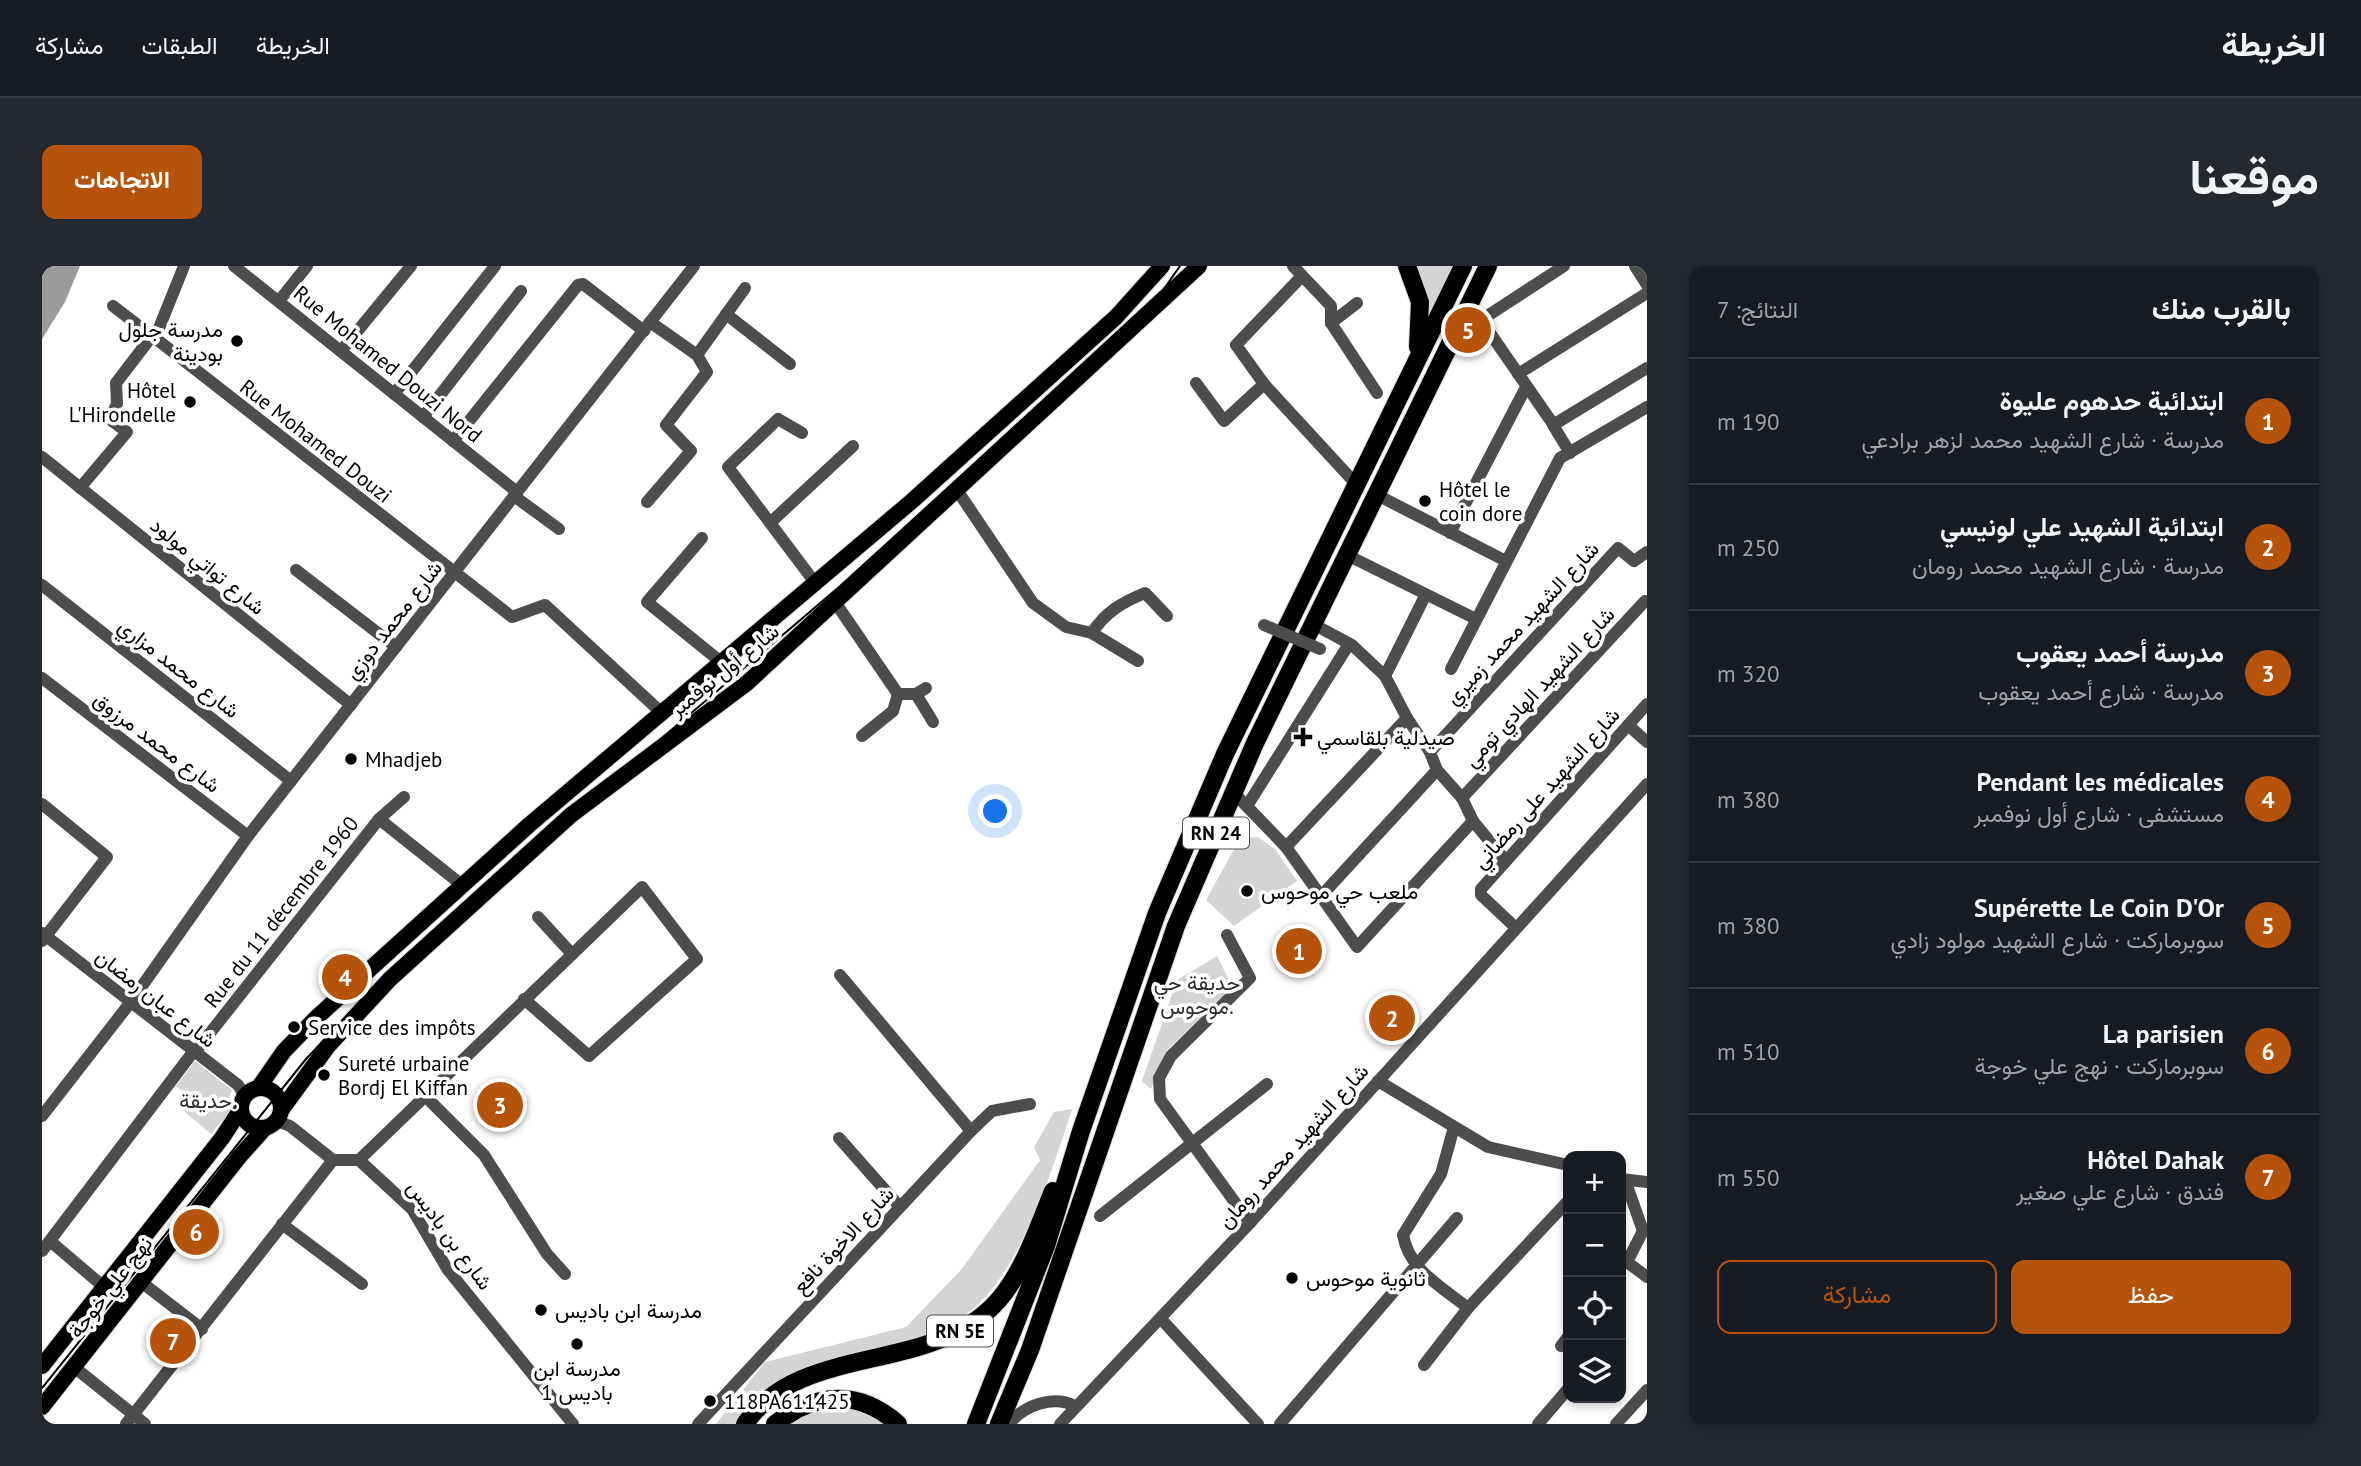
<!DOCTYPE html>
<html lang="ar">
<head>
<meta charset="utf-8">
<style>
  body { margin:0; font-family:"PT Sans",Vazirmatn,sans-serif; background:#242831; color:#f1f3f6; direction:rtl }
  .controls { position:absolute; right:21px; bottom:21px; display:grid; overflow:hidden; border-radius:14px; box-shadow:0 4px 10px #0003 }
  .controls button { width:63px; height:63px; display:grid; place-items:center; padding:0; border:0; border-bottom:2px solid #363941; background:#171b24; color:#f1f3f6; font:35px sans-serif }
  .you { position:absolute; left:954px; top:546px; width:24px; height:24px; margin:-18px; border:5px solid #fff; border-radius:50%; background:#1a73e8; box-shadow:0 0 0 10px #1a73e833 }
  .badge { display:grid; place-items:center; width:46px; height:46px; border-radius:50%; background:#b45309; color:#fff; font-size:23px; font-weight:700 }
  .pin { position:absolute; translate:-50% -50%; border:4px solid #fff; box-shadow:0 2px 7px #0006 }
  .list { margin:0; padding:0; list-style:none }
  h2 { display:flex; justify-content:space-between; align-items:center; height:91px; margin:0; padding:0 28px; font-size:30px }
  h2 small { font-size:23px; font-weight:400; color:#9ea1a6 }
  .list li { display:grid; grid-template-columns:46px 1fr auto; gap:21px; align-items:center; box-sizing:border-box; height:126px; padding:0 28px; border-top:2px solid #363941 }
  .list b { display:block; font-size:26px; white-space:nowrap }
  .list p { margin:0; font-size:23px; white-space:nowrap; color:#9ea1a6 }
  .list em { font-size:23px; font-style:normal; color:#9ea1a6 }
  .actions { display:flex; gap:14px; padding:21px 28px }
  .actions a { flex:1; padding:16px 0; border:2px solid #b45309; border-radius:14px; text-align:center; font-size:24px; color:#b45309 }
  .actions .main { background:#b45309; color:#fff }
  .icon { flex:none; width:38px; height:38px; fill:none; stroke:currentColor; stroke-width:2; stroke-linecap:round; stroke-linejoin:round }
  .map { position:relative; flex:none; width:1605px; height:1158px; overflow:hidden; direction:ltr; border-radius:14px }
  header { display:flex; align-items:center; gap:42px; box-sizing:border-box; height:98px; padding:0 35px; background:#171b24; border-bottom:2px solid #363941 }
  header strong { font-size:33px }
  nav { display:flex; gap:38px; margin-inline-start:auto; font-size:24px }
  .intro { display:flex; align-items:center; justify-content:space-between; box-sizing:border-box; height:168px; padding:0 42px }
  h1 { margin:0; font-size:49px }
  .button { padding:18px 32px; border-radius:14px; background:#b45309; color:#fff; font-size:24px; font-weight:700 }
  main { display:flex; gap:42px; padding:0 42px }
  aside { flex:1; background:#171b24; border-radius:14px; box-shadow:0 4px 10px #0003 }
  .map>svg:first-child { display:block }
  .green { fill:#d4d4d4 }
  .water { fill:#9b9b9b }
  .lines { fill:none; stroke-linecap:round; stroke-linejoin:round }
  .major-casing { stroke:#dbdbdb; stroke-width:18 }
  .highway-casing { stroke:#dbdbdb; stroke-width:20 }
  .minor { stroke:#4d4d4d; stroke-width:12 }
  .major { stroke:#000; stroke-width:16 }
  .highway { stroke:#000; stroke-width:18 }
  .tram { stroke:#000; stroke-width:2 }
  .minor-bridge { stroke:#4d4d4d; stroke-width:12 }
  .poi-dot { fill:#000; stroke:#fff; stroke-width:2.5 }
  .labels { text-anchor:middle; dominant-baseline:central; stroke-width:7; stroke-linejoin:round; paint-order:stroke }
  .shield { fill:#fff; stroke:#4c4c4c; stroke-width:2 }
  .shield-label { font-size:19px; font-weight:bold; fill:#000 }
  .poi-label { font-size:21px; fill:#000; stroke:#fff; text-anchor:start }
  .street-label { font-size:21px; fill:#000; stroke:#fff }
  .park-label { font-size:21px; fill:#2b2b2b; stroke:#fff }
</style>
</head>
<body>
<header>
<strong>الخريطة</strong>
<nav><a>الخريطة</a><a>الطبقات</a><a>مشاركة</a></nav>
</header>
<div class="intro"><h1>موقعنا</h1><a class="button">الاتجاهات</a></div>
<main>
<aside>
<h2>بالقرب منك<small>النتائج: 7</small></h2>
<ul class="list">
<li><span class="badge">1</span><div><b>ابتدائية حدهوم عليوة</b><p>مدرسة · شارع الشهيد محمد لزهر برادعي</p></div><em>190 m</em></li>
<li><span class="badge">2</span><div><b>ابتدائية الشهيد علي لونيسي</b><p>مدرسة · شارع الشهيد محمد رومان</p></div><em>250 m</em></li>
<li><span class="badge">3</span><div><b>مدرسة أحمد يعقوب</b><p>مدرسة · شارع أحمد يعقوب</p></div><em>320 m</em></li>
<li><span class="badge">4</span><div><b>Pendant les médicales</b><p>مستشفى · شارع أول نوفمبر</p></div><em>380 m</em></li>
<li><span class="badge">5</span><div><b>Supérette Le Coin D'Or</b><p>سوبرماركت · شارع الشهيد مولود زادي</p></div><em>380 m</em></li>
<li><span class="badge">6</span><div><b>La parisien</b><p>سوبرماركت · نهج علي خوجة</p></div><em>510 m</em></li>
<li><span class="badge">7</span><div><b>Hôtel Dahak</b><p>فندق · شارع علي صغير</p></div><em>550 m</em></li>
</ul>
<div class="actions"><a class="main">حفظ</a><a>مشاركة</a></div>
</aside>
<div class="map">
<svg width="1605" height="1158" viewBox="0 0 1605 1158">
  <rect width="100%" height="100%" fill="#fff"/>
  <g class="green">
    <polygon points="1374,0 1412,0 1385,58 1383,28"/>
    <polygon points="1216,571 1233,583 1255,615 1192,660 1164,634 1198,572"/>
    <polygon points="1175,690 1192,724 1126,783 1109,823 1100,815 1135,714"/>
    <polygon points="153,795 190,824 187,831 194,838 169,868 136,840 145,829 134,820"/>
    <path d="M1030,843C1012,900 975,1015 924,1048C884,1074 837,1086 792,1101C745,1117 724,1116 694,1158H674L723,1096L864,1061L919,1004L998,894L992,881L1012,846Z"/>
    <polygon points="797,1140 814,1143 843,1158 745,1158 775,1142"/>
  </g>
  <polygon class="water" points="0,0 38,0 23,36 0,73"/>
  <g class="lines">
    <defs>
      <g id="major">
        <polyline points="217,821 242,785 274,752 487,559 870,235 1074,51 1120,0"/>
        <circle cx="219" cy="842" r="20"/>
        <polyline points="240,843 286,780 348,713 529,549 705,417 1157,0"/>
        <polyline points="0,1100 180,872 199,843"/>
        <polyline points="0,1141 197,891 223,862"/>
      </g>
      <g id="highway">
        <polyline points="1365,0 1378,36 1376,81"/>
        <path d="M703,1158C761,1072 899,1113 963,1026C985,996 997,959 1011,925"/>
        <path d="M733,1158C773,1126 816,1123 856,1158"/>
        <polyline points="934,1158 1004,980 1039,865 1115,647 1183,488 1421,0"/>
        <polyline points="957,1158 988,1084 1134,660 1213,477 1446,0"/>
      </g>
    </defs>
    <use href="#major" class="major-casing"/>
    <use href="#highway" class="highway-casing"/>
    <g class="minor">
      <polyline points="192,0 475,226"/>
      <polyline points="1251,0 1289,40 1289,57 1335,127"/>
      <polyline points="1593,0 1605,19"/>
      <polyline points="1260,10 1194,79 1222,118 1314,218"/>
      <polyline points="237,35 265,0"/>
      <polyline points="71,40 110,70"/>
      <polyline points="1424,44 1439,54 1511,158"/>
      <polyline points="684,48 748,98"/>
      <polyline points="1439,54 1522,0"/>
      <polyline points="1289,57 1315,37"/>
      <polyline points="113,72 470,351 503,339 621,448"/>
      <polyline points="113,72 142,0"/>
      <polyline points="299,85 369,0"/>
      <polyline points="655,89 703,22"/>
      <polyline points="1476,108 1605,27"/>
      <polyline points="1154,117 1182,155 1222,118"/>
      <polyline points="352,128 453,0"/>
      <polyline points="381,151 479,25"/>
      <polyline points="760,167 736,153 686,201 774,318"/>
      <polyline points="411,175 536,19 541,18 602,65"/>
      <polyline points="1528,187 1511,159 1605,102"/>
      <polyline points="0,191 309,439"/>
      <polyline points="38,222 85,166 70,155 69,150 75,138 74,117 110,70 113,72"/>
      <polyline points="915,224 991,337 1024,361 1050,367 1096,395"/>
      <polyline points="472,230 517,263"/>
      <polyline points="1337,230 1464,295"/>
      <polyline points="605,236 649,185 624,159 665,106 655,89 608,56"/>
      <polyline points="729,256 811,180"/>
      <polyline points="1408,267 1484,121"/>
      <polyline points="660,272 605,336 679,396"/>
      <polyline points="1305,289 1434,353"/>
      <polyline points="254,304 354,381"/>
      <polyline points="0,319 249,515"/>
      <polyline points="793,336 856,428 874,428 884,422"/>
      <polyline points="1271,358 1310,379 1343,410 1365,452 1388,486 1395,504 1420,532 1431,555 1463,594"/>
      <path d="M1050,367C1063,346 1081,336 1103,327L1125,350"/>
      <polyline points="1409,403 1518,192 1605,141"/>
      <polyline points="1343,410 1383,330"/>
      <polyline points="0,412 206,570"/>
      <polyline points="874,428 891,456"/>
      <polyline points="1586,459 1605,476"/>
      <polyline points="820,470 851,445 856,428"/>
      <polyline points="1388,486 1576,282 1592,295 1605,286"/>
      <polyline points="1191,526 1244,581 1315,681 1431,555"/>
      <polyline points="1420,532 1603,335"/>
      <polyline points="0,538 65,591 0,675"/>
      <polyline points="1205,540 1307,378"/>
      <polyline points="337,553 420,619"/>
      <polyline points="1244,581 1365,452"/>
      <polyline points="1280,629 1395,504"/>
      <polyline points="496,651 530,688"/>
      <polyline points="1473,661 1439,629 1439,623 1605,438"/>
      <polyline points="0,667 196,819 203,830"/>
      <polyline points="1185,669 1208,712 1129,790 1117,812 1118,833 1208,957"/>
      <polyline points="798,709 929,865"/>
      <polyline points="153,786 337,553 362,531"/>
      <polyline points="1336,815 1446,881 1526,899"/>
      <polyline points="384,831 442,889 505,988 523,1008"/>
      <polyline points="0,850 88,737 206,570 652,0"/>
      <path d="M1412,861L1399,908L1361,969C1367,1004 1400,1021 1426,1042"/>
      <polyline points="797,872 858,941"/>
      <polyline points="291,894 317,894 370,943 406,1004 531,1158"/>
      <polyline points="317,894 600,621 655,693 547,790 482,733"/>
      <polyline points="1579,913 1605,916"/>
      <polyline points="1583,914 1601,965 1585,996 1605,1011"/>
      <polyline points="1058,950 1225,818"/>
      <polyline points="240,958 320,1018"/>
      <polyline points="8,975 62,1021"/>
      <polyline points="0,985 151,786"/>
      <polyline points="98,1015 160,1063"/>
      <polyline points="1119,1053 1216,1158"/>
      <polyline points="1519,1080 1526,1071"/>
      <polyline points="1382,1099 1426,1042 1526,935"/>
      <polyline points="32,1101 103,1158"/>
      <polyline points="84,1158 291,894 248,860 235,855"/>
      <polyline points="656,1158 929,865 950,845 988,838"/>
      <path d="M967,1158C982,1139 1011,1129 1033,1140"/>
      <polyline points="1018,1158 1208,957 1605,518"/>
      <polyline points="1238,1158 1415,952"/>
      <polyline points="1496,1158 1526,1123"/>
      <polyline points="1574,1158 1605,1124"/>
    </g>
    <use href="#major" class="major"/>
    <use href="#highway" class="highway"/>
    <polyline class="tram" points="0,1122 264,793 321,733 525,546 600,489 797,321 1117,30 1138,0"/>
    <polyline class="minor-bridge" points="1222,359 1278,383"/>
  </g>
  <g class="poi-dot">
    <circle cx="195" cy="75" r="7"/>
    <circle cx="148" cy="136" r="7"/>
    <circle cx="1383" cy="235" r="7"/>
    <path d="M1257.5 460.5h7v7h7v7h-7v7h-7v-7h-7v-7h7z"/>
    <circle cx="309" cy="493" r="7"/>
    <circle cx="1205" cy="625" r="7"/>
    <circle cx="252" cy="761" r="7"/>
    <circle cx="282" cy="809" r="7"/>
    <circle cx="1250" cy="1012" r="7"/>
    <circle cx="499" cy="1044" r="7"/>
    <circle cx="535" cy="1078" r="7"/>
    <circle cx="668" cy="1135" r="7"/>
  </g>
  <g class="labels">
    <g class="shield">
      <rect x="1141" y="551.5" width="66" height="31" rx="5"/>
      <rect x="885" y="1049.5" width="66" height="31" rx="5"/>
    </g>
    <g class="shield-label">
      <text x="1174" y="567">RN 24</text>
      <text x="918" y="1065">RN 5E</text>
    </g>
    <g class="poi-label">
      <text x="181" y="63" text-anchor="end">مدرسة جلول<tspan x="181" dy="24">بودينة</tspan></text>
      <text x="134" y="124" text-anchor="end">Hôtel<tspan x="134" dy="24">L'Hirondelle</tspan></text>
      <text x="1397" y="223">Hôtel le<tspan x="1397" dy="24">coin dore</tspan></text>
      <text x="1275" y="471">صيدلية بلقاسمي</text>
      <text x="323" y="493">Mhadjeb</text>
      <text x="1219" y="625">ملعب حي موحوس</text>
      <text x="266" y="761">Service des impôts</text>
      <text x="296" y="797">Sureté urbaine<tspan x="296" dy="24">Bordj El Kiffan</tspan></text>
      <text x="1264" y="1012">ثانوية موحوس</text>
      <text x="513" y="1044">مدرسة ابن باديس</text>
      <text x="535" y="1102" text-anchor="middle">مدرسة ابن<tspan x="535" dy="24">باديس 1</tspan></text>
      <text x="682" y="1135">118PA611425</text>
    </g>
    <g class="street-label">
      <text transform="translate(346 98) rotate(39)">Rue Mohamed Douzi Nord</text>
      <text transform="translate(274 175) rotate(38)">Rue Mohamed Douzi</text>
      <text transform="translate(166 300) rotate(39)">شارع تواتي مولود</text>
      <text transform="translate(351 354) rotate(-52)">شارع محمد دوزي</text>
      <text transform="translate(1480 357) rotate(-47)">شارع الشهيد محمد زميري</text>
      <text transform="translate(137 402) rotate(38)">شارع محمد مزاري</text>
      <text transform="translate(682 404) rotate(-39)">شارع أول نوفمبر</text>
      <text transform="translate(1497 421) rotate(-47)">شارع الشهيد الهادي تومي</text>
      <text transform="translate(115 476) rotate(37)">شارع محمد مرزوق</text>
      <text transform="translate(1504 522) rotate(-48)">شارع الشهيد على رمضاني</text>
      <text transform="translate(239 646) rotate(-52)">Rue du 11 décembre 1960</text>
      <text transform="translate(114 732) rotate(38)">شارع عبان رمضان</text>
      <text transform="translate(1251 880) rotate(-48)">شارع الشهيد محمد رومان</text>
      <text transform="translate(408 969) rotate(54)">شارع بن باديس</text>
      <text transform="translate(801 974) rotate(-47)">شارع الاخوة نافع</text>
      <text transform="translate(68 1021) rotate(-52)">نهج علي خوجة</text>
    </g>
    <g class="park-label">
      <text x="1155" y="716">حديقة حي<tspan x="1155" dy="24">موحوس.</tspan></text>
      <text x="166" y="834">حديقة.</text>
    </g>
  </g>
</svg>
<div class="controls">
<button>+</button>
<button>−</button>
<button><svg class="icon" aria-label="locate" viewBox="0 0 24 24"><circle cx="12" cy="12" r="6"/><path d="M12 2v4M12 18v4M2 12h4M18 12h4"/></svg></button>
<button><svg class="icon" aria-label="layers" viewBox="0 0 24 24"><path d="M12 4l9 5-9 5-9-5zM3 14l9 5 9-5"/></svg></button>
</div>
<div class="you"></div>
<div class="pin badge" style="left:1257px;top:685px">1</div>
<div class="pin badge" style="left:1350px;top:752px">2</div>
<div class="pin badge" style="left:458px;top:839px">3</div>
<div class="pin badge" style="left:303px;top:711px">4</div>
<div class="pin badge" style="left:1426px;top:64px">5</div>
<div class="pin badge" style="left:154px;top:966px">6</div>
<div class="pin badge" style="left:131px;top:1075px">7</div>
</div>
</main>
</body>
</html>
